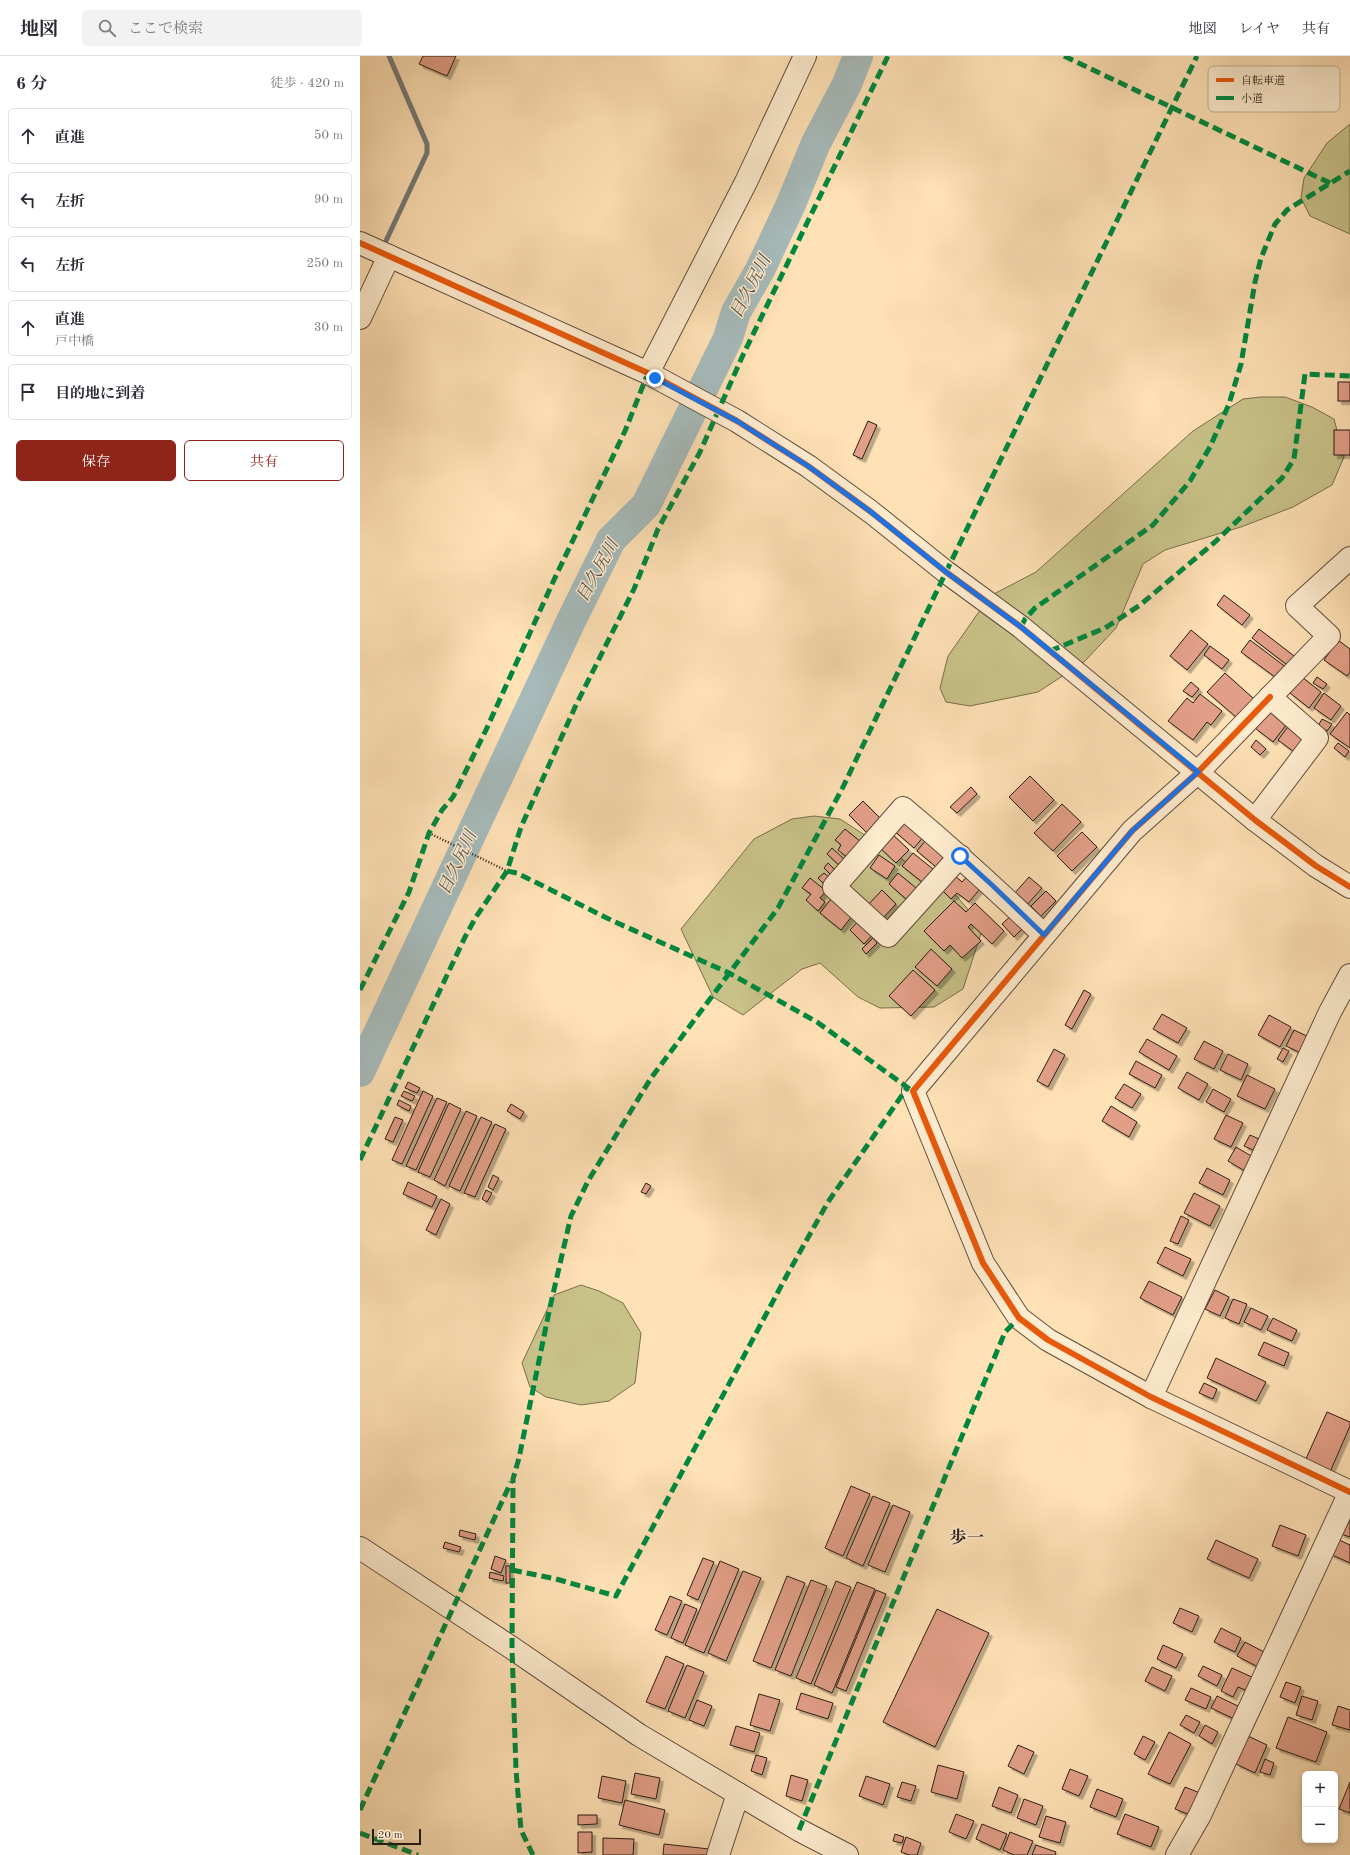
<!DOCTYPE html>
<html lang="ja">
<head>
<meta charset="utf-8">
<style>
  body { margin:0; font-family:"Old Standard TT","Noto Serif JP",serif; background:#f2f2f3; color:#2b2b33 }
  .controls { position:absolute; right:12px; bottom:12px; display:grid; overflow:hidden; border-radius:6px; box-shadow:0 2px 6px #0003 }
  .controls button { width:36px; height:36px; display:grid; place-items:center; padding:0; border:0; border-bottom:1px solid #e1e1e2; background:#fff; color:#2b2b33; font:20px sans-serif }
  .scale { position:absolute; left:12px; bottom:10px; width:49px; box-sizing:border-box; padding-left:4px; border:2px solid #2c1c14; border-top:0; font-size:11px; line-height:14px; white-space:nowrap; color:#2c1c14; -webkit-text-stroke:3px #feeccf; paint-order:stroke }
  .stop { position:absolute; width:12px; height:12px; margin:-9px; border:3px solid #1a73e8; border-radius:50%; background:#fff }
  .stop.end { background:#1a73e8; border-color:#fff; box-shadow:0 1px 4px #0008 }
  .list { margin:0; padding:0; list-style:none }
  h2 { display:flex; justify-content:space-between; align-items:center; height:52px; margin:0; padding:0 16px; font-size:17px }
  h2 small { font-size:13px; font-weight:400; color:#7c7c81 }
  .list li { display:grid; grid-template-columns:26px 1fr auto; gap:12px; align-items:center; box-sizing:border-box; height:56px; margin:0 8px 8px; padding:0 8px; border:1px solid #e1e1e2; border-radius:6px }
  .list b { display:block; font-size:15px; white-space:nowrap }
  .list p { margin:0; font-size:13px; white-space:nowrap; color:#7c7c81 }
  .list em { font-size:13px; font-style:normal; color:#7c7c81 }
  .actions { display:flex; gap:8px; padding:12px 16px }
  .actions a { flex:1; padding:9px 0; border:1px solid #8f2418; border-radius:6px; text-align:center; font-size:14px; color:#8f2418 }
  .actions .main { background:#8f2418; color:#fff }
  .icon { flex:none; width:22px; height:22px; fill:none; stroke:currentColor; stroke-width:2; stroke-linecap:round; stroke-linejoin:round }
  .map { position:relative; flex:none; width:990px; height:1799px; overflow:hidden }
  header { display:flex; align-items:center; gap:24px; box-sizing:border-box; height:56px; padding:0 20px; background:#fff; border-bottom:1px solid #e1e1e2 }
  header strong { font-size:19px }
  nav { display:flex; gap:22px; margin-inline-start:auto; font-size:14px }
  .search { width:280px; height:36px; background:#f2f2f3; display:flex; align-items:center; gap:10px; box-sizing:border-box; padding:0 14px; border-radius:6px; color:#7c7c81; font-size:15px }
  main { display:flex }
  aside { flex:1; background:#fff }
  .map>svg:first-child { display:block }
  .green { fill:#c8c188; stroke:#7a6e4e }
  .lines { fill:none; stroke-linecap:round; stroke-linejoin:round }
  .stream { stroke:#757b78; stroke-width:5 }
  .river { stroke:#a6baba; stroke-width:30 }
  .building { fill:#e29f88; stroke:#2c1c14; filter:url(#shadow) }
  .minor-casing { stroke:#604d3c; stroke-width:24 }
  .path { stroke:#2c1c14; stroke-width:2.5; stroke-dasharray:1 2; stroke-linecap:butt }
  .minor { stroke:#feeccf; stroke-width:22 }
  .quiet { stroke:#00873e; stroke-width:5; stroke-dasharray:10 5; stroke-linecap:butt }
  .cycleway-casing { stroke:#feeccf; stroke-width:8 }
  .cycleway { stroke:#e8590c; stroke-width:6 }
  .route { stroke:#1a73e8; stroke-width:5 }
  .labels { text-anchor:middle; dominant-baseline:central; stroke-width:3; stroke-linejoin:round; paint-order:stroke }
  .water-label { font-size:17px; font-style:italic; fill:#57534e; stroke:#feeccf }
  .neighbourhood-label { font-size:17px; font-weight:bold; fill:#2c1c14; stroke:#feeccf }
  .key { fill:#feeccf; stroke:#bfae97; stroke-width:1 }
  .key-label { font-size:11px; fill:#2c1c14 }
</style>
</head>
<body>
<header>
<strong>地図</strong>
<div class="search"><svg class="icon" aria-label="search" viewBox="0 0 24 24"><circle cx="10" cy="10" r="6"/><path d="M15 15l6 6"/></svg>ここで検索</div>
<nav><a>地図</a><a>レイヤ</a><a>共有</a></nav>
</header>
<main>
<aside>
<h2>6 分<small>徒歩 · 420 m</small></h2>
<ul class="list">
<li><svg class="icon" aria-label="ahead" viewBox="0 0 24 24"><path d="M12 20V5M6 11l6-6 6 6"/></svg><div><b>直進</b></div><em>50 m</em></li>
<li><svg class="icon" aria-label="left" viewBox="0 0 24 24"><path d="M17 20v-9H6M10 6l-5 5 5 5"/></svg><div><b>左折</b></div><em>90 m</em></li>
<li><svg class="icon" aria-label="left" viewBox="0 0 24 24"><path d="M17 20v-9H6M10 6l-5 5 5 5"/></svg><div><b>左折</b></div><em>250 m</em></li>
<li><svg class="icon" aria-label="ahead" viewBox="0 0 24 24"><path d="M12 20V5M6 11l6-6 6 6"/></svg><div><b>直進</b><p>戸中橋</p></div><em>30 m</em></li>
<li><svg class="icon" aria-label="arrive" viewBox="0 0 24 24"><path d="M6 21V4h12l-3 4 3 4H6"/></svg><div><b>目的地に到着</b></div></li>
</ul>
<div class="actions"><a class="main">保存</a><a>共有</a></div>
</aside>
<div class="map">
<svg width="990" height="1799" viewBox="0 0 990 1799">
  <defs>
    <filter id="shadow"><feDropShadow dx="3.5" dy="3.5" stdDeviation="0" flood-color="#0004"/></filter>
  </defs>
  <rect width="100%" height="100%" fill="#fee1b5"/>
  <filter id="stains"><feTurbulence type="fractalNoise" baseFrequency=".005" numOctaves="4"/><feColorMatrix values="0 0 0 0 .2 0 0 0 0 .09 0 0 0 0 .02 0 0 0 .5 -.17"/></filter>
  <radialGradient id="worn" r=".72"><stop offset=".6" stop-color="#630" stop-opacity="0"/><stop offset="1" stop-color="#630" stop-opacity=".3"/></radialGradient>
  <g class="green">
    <polygon points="990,68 990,178 950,160 941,142 944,122 967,87"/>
    <polygon points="901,341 925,341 952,351 974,363 984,401 972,429 933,451 881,471 805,494 783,508 756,572 724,606 678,636 610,650 586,646 580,632 588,600 630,540 676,516 833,375 883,343"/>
    <polygon points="454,760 480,763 594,837 623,871 603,933 574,951 520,952 498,941 460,907 442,913 383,959 353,941 321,873 394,783 432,763"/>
    <polygon points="221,1229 239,1235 263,1247 281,1277 275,1327 249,1345 221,1349 186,1341 170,1331 162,1307 194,1239"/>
  </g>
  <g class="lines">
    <polyline class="stream" points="25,187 67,97 67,88 29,0"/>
    <polyline class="river" points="0,1016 212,563 251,484 286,449 368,282 376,256 400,214 431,148 456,87 487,28 498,0"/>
  </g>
  <g class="building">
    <polygon points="63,0 96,0 87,20 59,8"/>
    <rect x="978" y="326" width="12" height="19"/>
    <polygon points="508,365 517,369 502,403 493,399"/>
    <rect x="974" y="374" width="16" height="25"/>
    <polygon points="864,539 890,559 882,569 857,549"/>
    <polygon points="899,573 938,603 931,612 892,582"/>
    <polygon points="831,574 848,588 827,614 810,600"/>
    <polygon points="890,584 927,612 919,624 881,596"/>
    <polygon points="978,584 990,593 990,616 987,620 964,604"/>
    <polygon points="850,590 869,604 862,613 844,599"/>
    <polygon points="865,617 894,643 877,662 847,636"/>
    <polygon points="942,621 961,636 949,652 930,637"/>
    <polygon points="957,621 967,628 963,633 953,627"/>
    <polygon points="831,626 839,633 832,641 823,635"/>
    <polygon points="964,637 981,650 971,664 954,652"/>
    <polygon points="840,638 862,655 851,669 847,666 833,684 808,665 827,642 833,647"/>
    <polygon points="912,650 930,664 913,686 895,672"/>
    <polygon points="987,656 990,659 990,692 970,678"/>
    <polygon points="962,663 972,668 967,675 958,670"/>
    <polygon points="930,668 946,680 934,696 918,684"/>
    <polygon points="896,684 906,693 900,699 891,691"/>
    <polygon points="978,687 989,695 985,701 974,692"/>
    <polygon points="670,720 694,744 673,765 649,741"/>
    <polygon points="611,731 617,738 597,757 590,751"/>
    <polygon points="503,745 524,766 510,780 489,759"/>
    <polygon points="702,748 721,766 693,795 674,777"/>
    <polygon points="543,760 565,779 554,792 532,773"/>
    <polygon points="485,773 501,786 488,802 478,794 481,789 475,784"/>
    <polygon points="529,775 549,794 536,807 517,789"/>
    <polygon points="722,776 737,791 712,815 697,800"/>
    <polygon points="569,780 589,797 576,811 557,795"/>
    <polygon points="472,792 485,804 480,810 467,798"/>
    <polygon points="553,797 573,813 562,826 542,810"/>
    <polygon points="519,799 535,810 527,823 510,812"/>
    <polygon points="468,807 478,817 473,821 464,812"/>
    <polygon points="611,816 625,827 609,846 597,837 591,843 581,833 594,819 602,826"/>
    <polygon points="464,817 471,823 465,829 458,822"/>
    <polygon points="538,817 556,832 546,843 529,828"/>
    <polygon points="669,821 682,832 666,850 653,839"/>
    <polygon points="450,822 466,835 460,842 465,846 458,855 446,844 451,838 442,832"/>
    <polygon points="522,834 536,848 523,862 509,848"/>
    <polygon points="686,835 696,845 681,860 671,850"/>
    <polygon points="471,843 492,860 481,874 460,857"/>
    <polygon points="594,845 606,856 615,847 644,875 632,888 611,868 608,871 621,885 602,902 590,889 584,895 564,875"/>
    <polygon points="654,857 666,869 654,881 642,868"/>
    <polygon points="501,862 515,876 504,888 490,874"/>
    <polygon points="513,882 517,887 506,898 502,893"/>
    <polygon points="571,893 592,913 577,930 555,911"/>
    <polygon points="553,914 575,934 551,960 529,940"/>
    <polygon points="724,934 731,938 712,973 705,969"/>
    <polygon points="802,958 827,972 818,987 793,973"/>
    <polygon points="909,959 931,971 920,991 898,979"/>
    <polygon points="934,974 949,981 941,997 926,990"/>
    <polygon points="787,983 817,1000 809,1014 779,996"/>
    <polygon points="844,985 863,995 854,1013 834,1003"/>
    <polygon points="923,992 929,995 923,1006 917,1003"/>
    <polygon points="694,993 705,999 688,1031 677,1025"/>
    <polygon points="868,998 888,1008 881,1024 860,1014"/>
    <polygon points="776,1005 802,1019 795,1032 769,1018"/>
    <polygon points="827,1016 848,1028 839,1044 818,1032"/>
    <polygon points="887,1019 915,1033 905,1053 877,1040"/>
    <polygon points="48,1026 60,1032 57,1037 45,1032"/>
    <polygon points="764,1028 781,1038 772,1052 755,1042"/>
    <polygon points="853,1033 871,1043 864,1056 846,1046"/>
    <polygon points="44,1035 55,1040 52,1045 41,1040"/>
    <polygon points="63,1035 73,1040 42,1108 32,1104"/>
    <polygon points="77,1042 87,1046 56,1114 46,1110"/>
    <polygon points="39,1044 51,1050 49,1055 37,1049"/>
    <polygon points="89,1047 101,1053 70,1121 58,1116"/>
    <polygon points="151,1048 164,1056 160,1063 147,1055"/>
    <polygon points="751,1050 777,1066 769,1081 742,1065"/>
    <polygon points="106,1055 117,1060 85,1130 74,1124"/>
    <polygon points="866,1059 883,1067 871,1091 854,1083"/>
    <polygon points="35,1061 43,1064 33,1086 25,1083"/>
    <polygon points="121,1061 132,1066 100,1135 89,1130"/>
    <polygon points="135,1068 146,1073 115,1141 104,1137"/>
    <polygon points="890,1079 899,1083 893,1094 884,1090"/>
    <polygon points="876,1091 898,1104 890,1118 868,1105"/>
    <polygon points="847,1112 870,1124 863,1139 839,1127"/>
    <polygon points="133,1119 139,1122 133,1134 128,1131"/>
    <polygon points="48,1126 77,1140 72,1151 43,1138"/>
    <polygon points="286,1127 291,1130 286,1138 281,1136"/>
    <polygon points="126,1134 132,1137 127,1146 122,1143"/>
    <polygon points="834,1137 860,1150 850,1170 824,1157"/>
    <polygon points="81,1143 90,1148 76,1179 66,1174"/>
    <polygon points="821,1160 829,1164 818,1188 810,1185"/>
    <polygon points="805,1191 831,1203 823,1220 797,1207"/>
    <polygon points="789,1225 822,1241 813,1259 780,1242"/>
    <polygon points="855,1234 869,1241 860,1260 845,1253"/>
    <polygon points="873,1243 887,1248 879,1268 865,1262"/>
    <polygon points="891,1252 908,1260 901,1274 884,1266"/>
    <polygon points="913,1262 937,1274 932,1285 907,1274"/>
    <polygon points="904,1286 929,1297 924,1310 898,1299"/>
    <polygon points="856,1302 906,1326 896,1345 847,1322"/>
    <polygon points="844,1327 857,1333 853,1343 839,1337"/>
    <polygon points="967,1356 990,1366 990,1370 970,1416 945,1405"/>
    <polygon points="491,1430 510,1438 483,1500 465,1492"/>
    <polygon points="513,1440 530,1447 503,1510 486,1502"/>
    <polygon points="533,1449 550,1456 525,1516 508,1509"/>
    <polygon points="990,1455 990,1481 981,1478"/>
    <polygon points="920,1469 946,1479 938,1500 912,1490"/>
    <polygon points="100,1474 116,1478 115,1484 99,1480"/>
    <polygon points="977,1483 990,1489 990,1507 970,1498"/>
    <polygon points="856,1484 898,1503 889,1522 847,1503"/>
    <polygon points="85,1486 101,1491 99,1496 83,1492"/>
    <polygon points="135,1500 146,1504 141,1517 131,1513"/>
    <polygon points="343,1502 354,1506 338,1544 327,1539"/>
    <polygon points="360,1505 379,1513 344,1597 325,1589"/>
    <rect x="146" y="1510" width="4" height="17"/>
    <polygon points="383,1515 401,1522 366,1605 348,1597"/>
    <polygon points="130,1516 144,1520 143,1525 129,1522"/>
    <polygon points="427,1520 445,1527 411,1612 393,1605"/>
    <polygon points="451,1524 467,1530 431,1620 415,1614"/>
    <polygon points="476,1525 491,1531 451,1628 436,1622"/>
    <polygon points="497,1526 515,1533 472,1637 454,1629"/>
    <polygon points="516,1534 526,1538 486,1635 476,1631"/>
    <polygon points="310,1540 322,1545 307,1579 295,1574"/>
    <polygon points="325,1548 337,1553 323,1587 311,1582"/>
    <polygon points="820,1552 839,1560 832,1576 813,1567"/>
    <polygon points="577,1553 629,1577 575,1691 523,1666"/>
    <polygon points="861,1572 881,1582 875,1596 854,1586"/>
    <polygon points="885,1586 906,1597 898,1611 877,1600"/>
    <polygon points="803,1589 823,1598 816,1612 797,1603"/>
    <polygon points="306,1600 324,1608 305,1653 286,1646"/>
    <polygon points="327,1609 344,1616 325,1662 308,1655"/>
    <polygon points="843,1610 862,1619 857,1630 838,1620"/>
    <polygon points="792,1611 812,1620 805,1635 785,1625"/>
    <polygon points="872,1612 894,1622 888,1635 878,1631 873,1641 861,1635"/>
    <polygon points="926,1626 941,1631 935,1647 920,1641"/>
    <polygon points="831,1632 851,1641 846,1653 825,1644"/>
    <polygon points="441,1637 473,1647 468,1663 436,1653"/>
    <polygon points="399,1638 420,1644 410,1675 390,1669"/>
    <polygon points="857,1640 880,1651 874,1663 851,1652"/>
    <polygon points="942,1640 958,1645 952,1664 936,1659"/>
    <polygon points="337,1644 352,1650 344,1670 329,1664"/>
    <polygon points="978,1650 990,1654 990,1674 972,1669"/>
    <polygon points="826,1659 840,1666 834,1677 820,1669"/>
    <polygon points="928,1661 967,1676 956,1706 916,1692"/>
    <polygon points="845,1669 858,1676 852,1688 839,1680"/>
    <polygon points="376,1670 400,1677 394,1696 370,1689"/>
    <polygon points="809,1676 831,1688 810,1728 788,1718"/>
    <polygon points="783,1680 795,1686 785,1704 774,1698"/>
    <polygon points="888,1680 907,1689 895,1717 876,1708"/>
    <polygon points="658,1689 674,1696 664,1718 648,1710"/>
    <polygon points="396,1699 407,1702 402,1719 391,1715"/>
    <polygon points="905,1703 914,1707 910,1719 900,1716"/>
    <polygon points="578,1709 604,1716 597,1743 571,1736"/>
    <polygon points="710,1713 728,1720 719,1740 702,1733"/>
    <polygon points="275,1717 300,1722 296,1743 271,1738"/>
    <polygon points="431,1719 448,1724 442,1745 426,1740"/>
    <polygon points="242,1720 266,1725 262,1747 238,1742"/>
    <polygon points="506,1720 530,1728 523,1749 499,1740"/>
    <polygon points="542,1726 556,1730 551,1745 537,1741"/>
    <polygon points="990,1726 990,1757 979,1753"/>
    <polygon points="639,1731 658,1739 651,1757 632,1750"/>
    <polygon points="825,1731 840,1737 830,1759 815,1753"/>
    <polygon points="737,1733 763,1743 756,1761 730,1751"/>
    <polygon points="664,1743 683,1750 676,1769 657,1762"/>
    <polygon points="265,1744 305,1754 299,1779 259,1769"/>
    <polygon points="596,1758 614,1765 606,1783 589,1776"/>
    <polygon points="765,1758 799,1771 791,1791 757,1778"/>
    <polygon points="218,1759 237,1759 237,1768 218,1769"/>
    <polygon points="686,1760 706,1766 700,1787 679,1781"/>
    <polygon points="622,1768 647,1778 640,1794 616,1783"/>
    <polygon points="218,1776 232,1776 232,1796 218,1797"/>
    <polygon points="650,1776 673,1785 667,1799 654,1799 643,1794"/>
    <polygon points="535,1778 544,1781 542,1787 533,1785"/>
    <polygon points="546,1781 561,1787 557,1799 549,1799 541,1796"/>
    <polygon points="243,1782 274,1783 273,1799 243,1799"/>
    <polygon points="304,1788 349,1793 349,1799 303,1799"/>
    <polygon points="676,1789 696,1796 695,1799 672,1799"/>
  </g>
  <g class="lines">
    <defs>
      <g id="minor">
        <polyline points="0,187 288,317 377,365 448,410 511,456 586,516 661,571 895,764 956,810 990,831"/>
        <polyline points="0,262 29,200"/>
        <polyline points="288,317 386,126 445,0"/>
        <polyline points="990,502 937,550 969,580 838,716 772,775 553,1035 623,1207 659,1262 688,1284 791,1341 990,1436"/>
        <polyline points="895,764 957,682 910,641"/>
        <path d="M600,800L528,880L474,831L543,752C592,793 638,835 684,879"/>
        <polyline points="791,1341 970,956 990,919"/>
        <polyline points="0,1492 152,1592 279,1679 439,1774 487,1799"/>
        <polyline points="358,1799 378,1738"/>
        <polyline points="817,1799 840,1759 990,1436"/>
      </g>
    </defs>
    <use href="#minor" class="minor-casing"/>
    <polyline class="path" points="69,777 147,815"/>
    <use href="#minor" class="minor"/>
    <g class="quiet">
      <polyline points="704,0 970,127"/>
      <polyline points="661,571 665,563 675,552 793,469 830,425 850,391 869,348 881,308 895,226 901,202 915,168 927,154 990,115"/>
      <polyline points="690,595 745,572 780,549 855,486 922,422 934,403 945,318 990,320"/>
      <polyline points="147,815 157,817 253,865 369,917 457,966 551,1034"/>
      <polyline points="0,934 49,836 69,777 82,754 93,741 126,674 193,526 265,375 288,317"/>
      <polyline points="0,1104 105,881 116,861 147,815 161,771 216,649 274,533 298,473 340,396 383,299 528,0"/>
      <polyline points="152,1514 196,1523 256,1540 427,1219 468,1146 547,1032"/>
      <polyline points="0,1754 151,1426"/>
      <polyline points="439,1774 645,1276 659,1262"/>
      <polyline points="0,1777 58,1799"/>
      <polyline points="173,1799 161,1774 156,1714 152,1592 153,1423 159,1402 190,1251 211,1160 228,1125 291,1022 418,852 482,733 586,516 837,0"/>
    </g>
    <defs>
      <g id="cycleway">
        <polyline points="0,187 288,317 377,365 448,410 511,456 586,516 661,571 895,764 956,810 990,831"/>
        <polyline points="910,641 838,716 772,775 553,1035 623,1207 659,1262 688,1284 791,1341 990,1436"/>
      </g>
    </defs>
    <use href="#cycleway" class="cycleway-casing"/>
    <use href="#cycleway" class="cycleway"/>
  </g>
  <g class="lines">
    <polyline class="route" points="295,322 377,365 448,410 511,456 586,516 661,571 838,716 772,775 684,879 632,829 600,800"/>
  </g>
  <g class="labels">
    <g class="water-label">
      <text transform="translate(391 231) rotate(-63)">目久尻川</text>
      <text transform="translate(238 515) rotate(-61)">目久尻川</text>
      <text transform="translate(98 807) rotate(-65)">目久尻川</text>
    </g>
    <g class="neighbourhood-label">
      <text x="607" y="1482">歩一</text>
    </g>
  </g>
  <rect x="848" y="10" width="132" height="46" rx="6" class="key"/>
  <rect x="856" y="22" width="18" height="4" fill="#e8590c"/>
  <rect x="856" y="40" width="18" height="4" fill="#00873e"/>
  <g class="key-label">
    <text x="881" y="28">自転車道</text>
    <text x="881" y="46">小道</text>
  </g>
  <rect width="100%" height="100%" filter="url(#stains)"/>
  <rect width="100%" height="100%" fill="url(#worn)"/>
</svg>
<div class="controls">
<button>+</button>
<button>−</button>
</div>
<div class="scale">20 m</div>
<div class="stop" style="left:600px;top:800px"></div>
<div class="stop end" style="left:295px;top:322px"></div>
</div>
</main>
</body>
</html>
